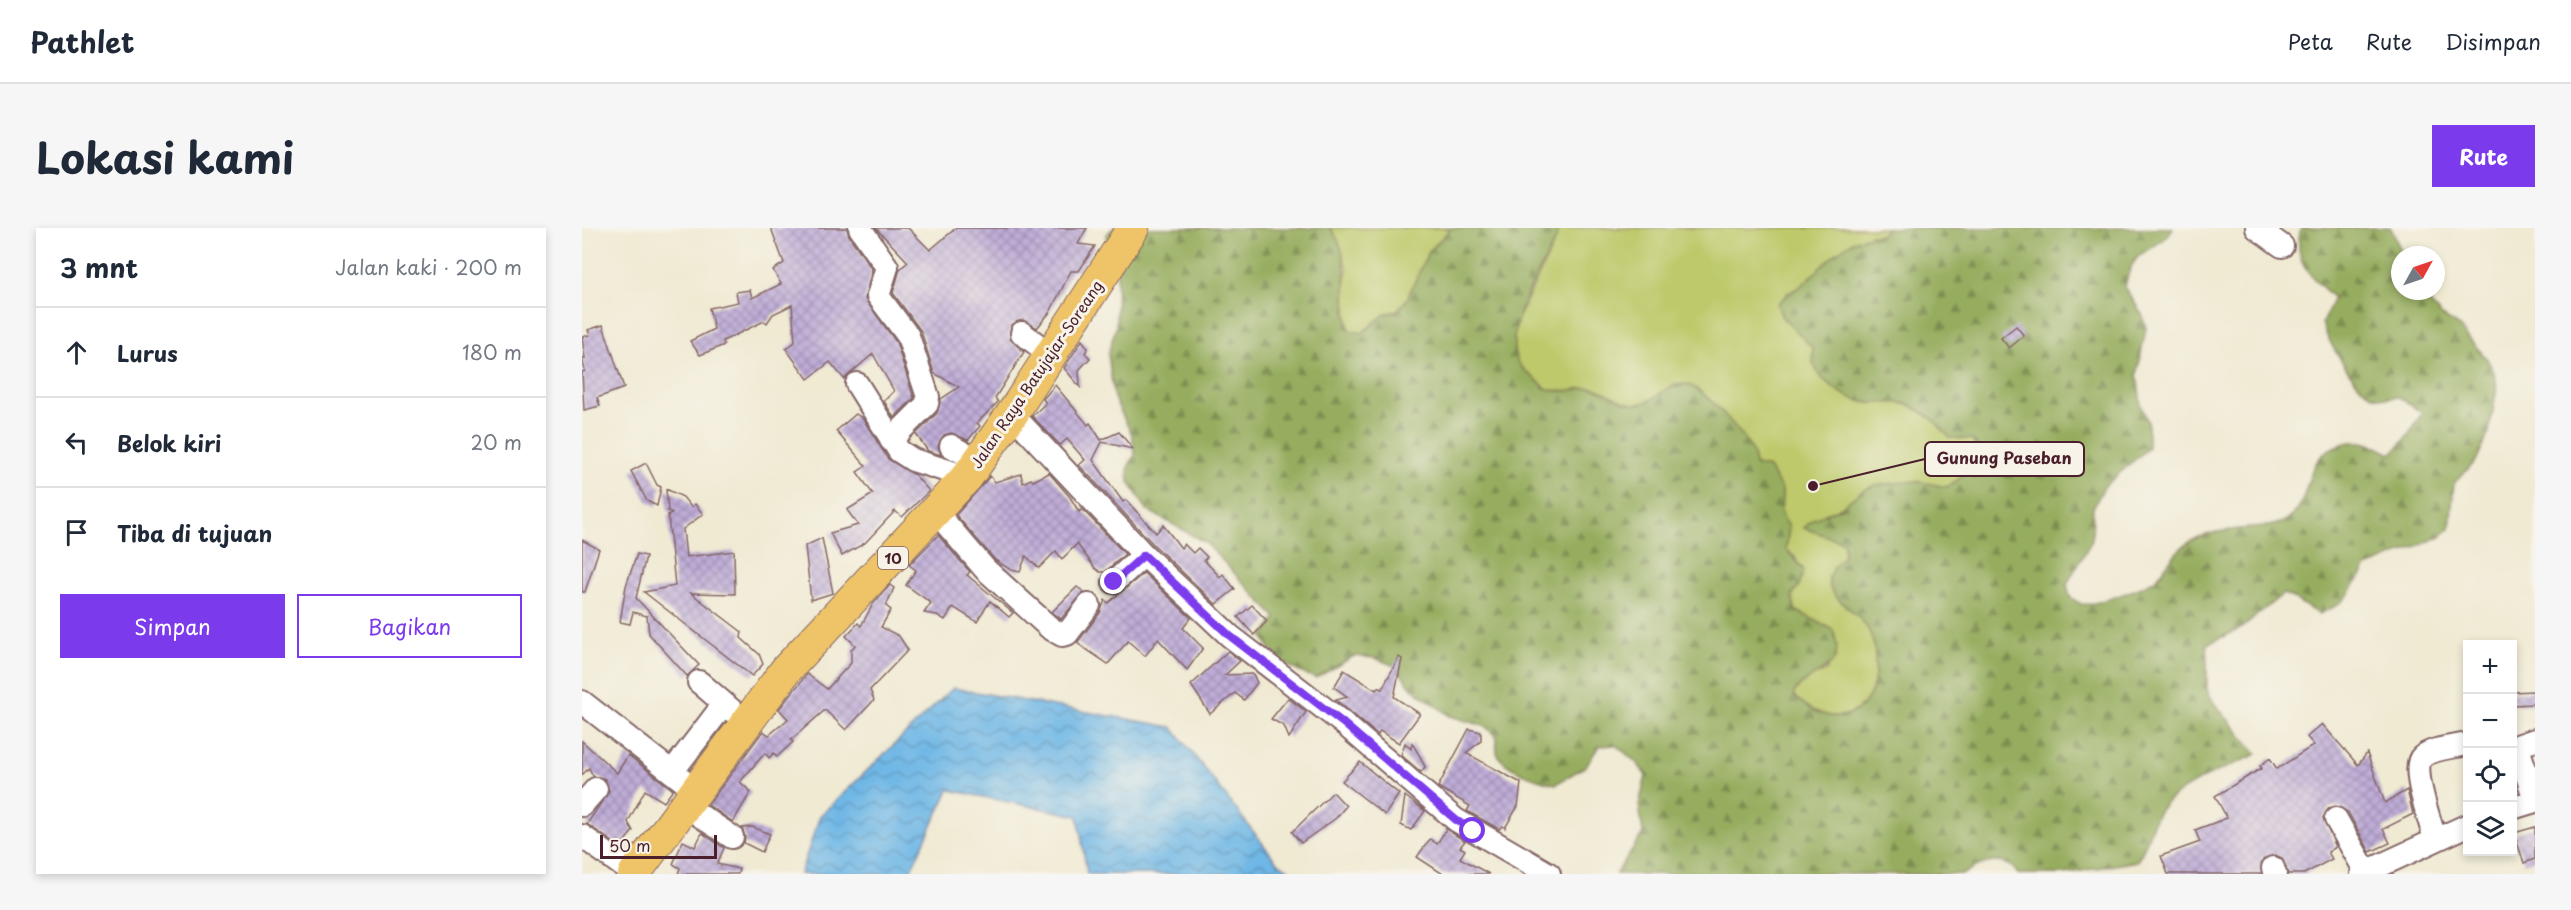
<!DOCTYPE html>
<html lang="id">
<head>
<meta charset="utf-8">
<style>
  body { margin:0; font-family:"Playpen Sans",sans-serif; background:#f6f6f7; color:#1f2937 }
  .controls { position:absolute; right:18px; bottom:18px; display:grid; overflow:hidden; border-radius:0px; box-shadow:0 3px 9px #0003 }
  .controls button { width:54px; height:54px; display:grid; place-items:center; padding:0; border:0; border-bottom:2px solid #e0e1e3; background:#fff; color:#1f2937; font:30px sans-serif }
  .compass { position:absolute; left:1809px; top:18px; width:54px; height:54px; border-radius:50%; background:#fff; box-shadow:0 3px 9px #0003; rotate:50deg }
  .scale { position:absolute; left:18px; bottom:15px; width:117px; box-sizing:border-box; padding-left:6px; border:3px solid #4a1f2b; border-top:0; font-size:16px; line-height:21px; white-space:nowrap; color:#4a1f2b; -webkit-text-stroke:4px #f7f3e8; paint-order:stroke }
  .stop { position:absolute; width:18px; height:18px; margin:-14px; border:4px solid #7c3aed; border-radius:50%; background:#fff }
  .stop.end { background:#7c3aed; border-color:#fff; box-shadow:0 2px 6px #0008 }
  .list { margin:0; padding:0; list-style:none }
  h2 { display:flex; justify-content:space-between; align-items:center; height:78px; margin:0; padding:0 24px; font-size:26px }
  h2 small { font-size:20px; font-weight:400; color:#747a83 }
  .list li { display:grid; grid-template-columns:39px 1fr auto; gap:18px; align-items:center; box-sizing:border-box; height:90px; padding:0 24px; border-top:2px solid #e0e1e3 }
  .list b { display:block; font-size:22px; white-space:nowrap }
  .list em { font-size:20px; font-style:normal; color:#747a83 }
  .actions { display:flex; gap:12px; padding:18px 24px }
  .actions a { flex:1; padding:14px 0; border:2px solid #7c3aed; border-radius:0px; text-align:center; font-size:21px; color:#7c3aed }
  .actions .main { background:#7c3aed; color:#fff }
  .icon { flex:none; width:33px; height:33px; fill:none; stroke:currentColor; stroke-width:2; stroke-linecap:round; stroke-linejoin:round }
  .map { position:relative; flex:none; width:1953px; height:646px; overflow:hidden; border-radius:0px }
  header { display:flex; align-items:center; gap:36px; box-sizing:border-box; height:84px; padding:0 30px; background:#fff; border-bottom:2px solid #e0e1e3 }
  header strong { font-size:28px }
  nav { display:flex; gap:33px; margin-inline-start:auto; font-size:21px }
  .intro { display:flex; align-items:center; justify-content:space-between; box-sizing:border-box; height:144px; padding:0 36px }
  h1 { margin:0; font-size:42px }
  .button { padding:15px 27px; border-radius:0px; background:#7c3aed; color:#fff; font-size:21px; font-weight:700 }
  main { display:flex; gap:36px; padding:0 36px }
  aside { flex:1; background:#fff; border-radius:0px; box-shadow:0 3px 9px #0003 }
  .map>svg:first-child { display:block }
  .green { fill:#bdc96b; stroke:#84744b; stroke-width:1.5 }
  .forest { fill:url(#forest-firs); stroke:#706645; stroke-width:1.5 }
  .water { fill:url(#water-waves); stroke:#5c6b88; stroke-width:1.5 }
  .building { fill:url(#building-cross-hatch) }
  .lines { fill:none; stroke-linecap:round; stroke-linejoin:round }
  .minor-casing { stroke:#846666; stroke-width:26 }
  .highway-casing { stroke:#846666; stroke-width:34 }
  .minor { stroke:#fff; stroke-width:22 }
  .highway { stroke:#efc469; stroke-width:32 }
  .route { stroke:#7c3aed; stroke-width:8 }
  .labels { text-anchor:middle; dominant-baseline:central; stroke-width:6; stroke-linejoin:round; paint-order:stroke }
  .shield { fill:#f7f3e8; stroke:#7e5f64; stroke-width:1.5 }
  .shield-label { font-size:14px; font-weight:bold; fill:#4a1f2b }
  .street-label { font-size:15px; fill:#4a1f2b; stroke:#f7f3e8 }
  .leader { fill:none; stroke:#4a1f2b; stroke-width:2 }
  .callout-dot { fill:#4a1f2b; stroke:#f7f3e8; stroke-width:2 }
  .callout { fill:#f7f3e8; stroke:#4a1f2b; stroke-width:2 }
  .callout-label { font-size:16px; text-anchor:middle; font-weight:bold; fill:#4a1f2b }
</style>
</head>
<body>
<header>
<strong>Pathlet</strong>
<nav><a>Peta</a><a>Rute</a><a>Disimpan</a></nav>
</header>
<div class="intro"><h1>Lokasi kami</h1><a class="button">Rute</a></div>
<main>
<aside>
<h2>3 mnt<small>Jalan kaki · 200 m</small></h2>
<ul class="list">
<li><svg class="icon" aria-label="ahead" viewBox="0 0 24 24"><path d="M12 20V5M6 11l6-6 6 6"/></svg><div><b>Lurus</b></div><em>180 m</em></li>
<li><svg class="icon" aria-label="left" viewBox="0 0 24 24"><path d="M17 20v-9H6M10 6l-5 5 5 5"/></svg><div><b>Belok kiri</b></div><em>20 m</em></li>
<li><svg class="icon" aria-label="arrive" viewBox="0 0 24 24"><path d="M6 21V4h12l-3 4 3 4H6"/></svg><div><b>Tiba di tujuan</b></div></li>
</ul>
<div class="actions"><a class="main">Simpan</a><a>Bagikan</a></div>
</aside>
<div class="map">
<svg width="1953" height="646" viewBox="0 0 1953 646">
  <defs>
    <pattern id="forest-firs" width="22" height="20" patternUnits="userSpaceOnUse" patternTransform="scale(1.5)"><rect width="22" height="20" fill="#96ad5f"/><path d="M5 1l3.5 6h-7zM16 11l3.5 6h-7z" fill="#7c8c4f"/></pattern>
    <pattern id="water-waves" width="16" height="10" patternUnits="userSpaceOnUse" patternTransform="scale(1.5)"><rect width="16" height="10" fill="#6eb7e6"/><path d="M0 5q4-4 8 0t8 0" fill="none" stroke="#5c94bb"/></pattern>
    <pattern id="building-cross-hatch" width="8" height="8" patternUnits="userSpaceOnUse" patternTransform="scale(1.5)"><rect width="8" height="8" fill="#bfadd8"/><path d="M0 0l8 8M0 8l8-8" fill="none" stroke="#9d8caf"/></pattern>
  </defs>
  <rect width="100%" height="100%" fill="#f7f3e8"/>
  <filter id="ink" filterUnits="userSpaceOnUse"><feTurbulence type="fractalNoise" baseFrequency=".0167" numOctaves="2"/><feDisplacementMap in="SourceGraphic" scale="12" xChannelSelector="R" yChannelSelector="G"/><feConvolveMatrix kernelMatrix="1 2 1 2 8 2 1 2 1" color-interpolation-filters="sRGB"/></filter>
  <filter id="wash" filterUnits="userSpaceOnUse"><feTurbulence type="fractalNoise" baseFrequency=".008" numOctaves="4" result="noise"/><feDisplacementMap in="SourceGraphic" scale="24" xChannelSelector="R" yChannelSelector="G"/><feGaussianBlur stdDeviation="1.35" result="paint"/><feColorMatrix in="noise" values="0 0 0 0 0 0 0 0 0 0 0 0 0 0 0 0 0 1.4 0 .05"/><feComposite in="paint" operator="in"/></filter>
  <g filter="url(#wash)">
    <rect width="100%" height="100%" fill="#f0ead3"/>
    <g class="green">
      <polygon points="748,0 869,0 846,25 825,71 816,82 802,87 780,105 767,102 762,69 765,39"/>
      <path d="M976,0H1305L1298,7H1289L1218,59L1205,65L1200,89L1231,120V134L1286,175L1316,174L1329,178L1352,192L1368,210L1390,211L1396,221L1392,237L1371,256L1364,259L1334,253L1280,263L1258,280L1232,291L1222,300L1262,314V329C1221,365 1275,375 1288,405C1291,412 1293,424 1293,432C1298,490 1248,506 1211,466L1220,454L1245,442L1250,402L1213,382L1210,368L1218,356L1214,330L1204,321L1207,299L1199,286L1200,262L1173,237L1169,221L1090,158L1066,175L1052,176L1037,173L1011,160L995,163L967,162L943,143L934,132L931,118L934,95L974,11Z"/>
    </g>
    <path class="forest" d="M531,0H748C773,30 757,67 767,102L780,105L802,87L816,82L825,71L846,25L869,0H976L974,11C960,40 922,98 934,130C937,138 945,145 952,150C956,153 961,159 966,161C980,167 1000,158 1011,160C1026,162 1037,176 1054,176C1073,176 1084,154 1103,156C1122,158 1158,204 1168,219C1171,224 1172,231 1173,237L1187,240L1200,262L1199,286L1207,299L1204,321L1222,342L1218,356L1210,368L1213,382L1251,402C1267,446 1230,438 1211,466C1247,507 1298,490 1293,432C1293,424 1291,412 1288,405C1275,375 1221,365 1262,328V314L1222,300L1232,291L1258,280L1280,263L1293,257L1334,253L1364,259L1371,256L1392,237L1396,221L1390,211L1368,210C1357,197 1346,185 1329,178C1316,172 1302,176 1288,175C1269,174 1236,154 1231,134C1230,130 1231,124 1231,120L1200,89L1195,76C1203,67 1212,64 1221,56C1244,36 1264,7 1298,7L1305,0H1591C1575,27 1550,14 1543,60L1560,86L1564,100L1555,147L1559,177L1566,194V220L1522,259L1511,280L1510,312L1485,356L1488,369C1492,371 1496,375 1500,376C1510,379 1570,357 1576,349C1589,333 1593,321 1613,311C1638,298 1685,303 1703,293C1733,276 1717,234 1754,218C1777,209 1789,215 1809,226L1823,212L1840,185L1817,169C1807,170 1798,171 1789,166C1773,159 1745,112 1740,95L1752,70C1729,49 1710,34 1719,0H1809L1821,27H1818V63H1837L1860,88L1874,96L1905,131L1912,144L1915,159L1907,204L1894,233L1872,255L1868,300L1857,309L1785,339L1764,370L1752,379L1737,386C1723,380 1715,370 1701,366L1658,401L1625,416V462L1632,475L1675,526C1646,540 1598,556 1578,582C1568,596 1566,618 1555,633L1482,646H1436C1423,625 1397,636 1381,646H1034L1061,605L1057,577L1064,548L1056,536L1034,517L1017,518L1004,538L974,556C959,553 918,540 915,524C914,519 915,513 915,509L903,498L868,488L830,460L813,438L793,430L772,428L734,450C714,445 689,429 681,408L694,390L624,315L565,282L547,254L546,239L553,227L550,207L532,170L526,126L534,99L535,36L524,7Z"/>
    <polygon class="water" points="371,460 590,499 695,634 714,646 505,646 496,588 367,562 327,646 218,646 238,588"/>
    <g id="blocks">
      <g class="building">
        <polygon points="189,0 265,0 267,8 290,41 283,71 314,114 332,170 312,190 302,173 312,163 291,126 262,151 248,134 226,151 204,121 213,114 210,77 191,86 185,95 182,93 141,113 142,117 118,127 108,113 132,101 127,80 156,74 154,64 168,62 170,70 199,56 191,42 202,35"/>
        <polygon points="294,0 326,0 348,22 374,0 505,0 496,16 513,18 497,43 489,43 468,84 455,100 441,92 429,97 428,111 442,124 413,170 416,174 395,195 398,198 386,212 369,205 362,207 356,218 359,227 346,223 334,206 355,185 359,171 377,159 352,145 339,103 311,65 318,41 326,34"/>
        <polygon points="21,97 42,160 15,170 18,178 2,182 0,144 3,143 0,130 3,130 0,109 8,107 6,102"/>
        <polygon points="1434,98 1442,108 1427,120 1419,110"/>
        <polygon points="500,112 506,120 503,125 508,130 497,142 498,159 482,140"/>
        <polygon points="473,157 506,197 508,195 519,212 537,204 551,221 520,214 511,232 541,274 544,272 574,305 581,297 599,320 602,316 611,325 616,320 625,329 622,332 638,349 641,346 653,361 634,376 572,317 497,237 503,232 485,211 478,217 450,188 464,175 461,171"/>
        <polygon points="274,186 281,191 306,231 333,247 347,263 320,289 313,283 283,315 260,328 248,305 276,297 265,282 291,266 275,244 284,238 254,203"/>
        <polygon points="64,235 75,257 79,259 75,278 65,273 49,243"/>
        <polygon points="467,245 488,269 497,284 500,281 543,326 523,344 518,344 513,340 495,316 480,331 474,323 457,340 444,328 438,344 429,342 413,332 374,287 408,248 413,254 439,246 441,255 449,251 451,253"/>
        <polygon points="84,261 101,269 109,279 113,276 121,286 101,301 104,329 152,323 153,366 109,365 160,404 159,410 177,426 181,436 170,448 62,364 93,358 86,287 90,285 86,283"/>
        <polygon points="356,307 388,344 385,347 431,385 427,389 408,373 395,394 371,379 363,392 355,387 342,385 349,375 324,357 334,342 327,337"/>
        <polygon points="240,310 251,365 229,372 223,318"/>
        <polygon points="0,312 17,321 3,364 0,364"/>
        <polygon points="55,326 64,328 54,370 117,437 105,448 67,406 65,388 51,384 48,396 38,394 44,358"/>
        <polygon points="562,345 609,390 601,400 621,420 605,442 576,411 563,428 546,413 526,436 495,415 518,385 523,372 526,375"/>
        <polygon points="308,357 312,360 304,378 309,382 299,399 317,408 326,422 288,462 292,472 264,502 243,482 209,512 211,514 195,529 192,525 187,530 183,525 158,554 169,564 151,594 126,577 181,503 187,507 206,491 197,481 225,446 245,461 269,435 269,422 273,417 264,408 276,395 279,398 291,376"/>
        <polygon points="495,359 502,364 479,391 470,384"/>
        <polygon points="670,377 685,393 672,407 656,389"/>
        <polygon points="646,423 658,433 643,447 671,446 675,455 662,472 653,465 628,486 609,457"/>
        <polygon points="817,429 820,431 812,469 838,486 817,515 798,503 796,507 754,472 766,469 752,459 762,442 794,462 796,459 800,461"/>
        <polygon points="1952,463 1953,476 1930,477 1930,464"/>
        <polygon points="706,470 724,484 707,510 702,498 689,491"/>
        <polygon points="1740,496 1776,537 1785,525 1803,575 1825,562 1831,586 1801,601 1808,615 1788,624 1766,584 1754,578 1747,580 1741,590 1754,619 1746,624 1750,631 1722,646 1706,646 1700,630 1693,627 1681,632 1679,646 1586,646 1579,628 1618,614 1613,602 1645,590 1633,568 1680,540 1678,538 1688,530 1695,541 1732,517 1725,509"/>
        <polygon points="887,501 899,504 899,513 884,525 939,555 936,578 923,600 921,598 917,601 885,583 888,578 856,559"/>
        <polygon points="0,513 35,545 46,527 91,562 82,574 63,562 46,594 51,603 38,619 5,596 27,563 23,551 11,548 7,540 0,547"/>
        <polygon points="823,515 829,521 830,515 839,530 843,539 839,544 819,527"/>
        <polygon points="778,534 817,566 803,587 760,553"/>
        <polygon points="751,564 764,578 754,590 719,615 710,604"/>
        <polygon points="823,568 843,583 829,602 819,597"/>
        <polygon points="170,599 188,606 180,624 162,615 163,609 160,600"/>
        <polygon points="1953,599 1953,631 1942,635 1932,605"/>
        <polygon points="864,601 883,613 878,619 883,622 878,630 907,646 861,646 835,629 848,611 855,616"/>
        <polygon points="120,605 142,620 135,636 157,641 156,646 96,646 98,640 91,636 101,613 113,619"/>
      </g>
    </g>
  </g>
  <g filter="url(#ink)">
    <use href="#blocks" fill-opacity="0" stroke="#846666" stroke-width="1.5"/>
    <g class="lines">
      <defs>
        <g id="minor">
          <polyline points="278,0 305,39 296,68 326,108 346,169 345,176 309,212"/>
          <polyline points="1675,0 1700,18"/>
          <polyline points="440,105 469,127"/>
          <polyline points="275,156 317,223 331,232 385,249"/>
          <polyline points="430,186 562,327 648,408 761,495 874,592 967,646"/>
          <polyline points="369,218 396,233"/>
          <polyline points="354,284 403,341 468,400 480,407 485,406 507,377"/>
          <polyline points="532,354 562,327"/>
          <polyline points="117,454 153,485"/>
          <polyline points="0,474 113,562"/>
          <polyline points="1953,512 1938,517 1937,523 1953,572"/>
          <polyline points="90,544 142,476"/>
          <polyline points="0,577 14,561"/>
          <polyline points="102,577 150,609"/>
          <polyline points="1930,580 1953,573"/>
          <polyline points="1754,591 1784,644"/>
          <polyline points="0,608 52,646"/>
          <path d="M1853,611C1849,596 1828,539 1840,529C1850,520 1872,519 1886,516"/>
          <polyline points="1691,640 1693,646"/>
          <polyline points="1780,646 1886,597"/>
        </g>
        <polyline id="highway" points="52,646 204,442 385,249 430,186 551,0"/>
      </defs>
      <use href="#minor" class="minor-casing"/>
      <use href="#highway" class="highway-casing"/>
      <use href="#minor" class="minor"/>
      <use href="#highway" class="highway"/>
    </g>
  </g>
  <g class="lines" filter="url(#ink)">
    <polyline class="route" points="532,354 562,327 648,408 761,495 874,592 891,603"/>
  </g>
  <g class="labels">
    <rect class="shield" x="296" y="319" width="30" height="22" rx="4.5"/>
    <g class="shield-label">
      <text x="311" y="330">10</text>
    </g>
    <g class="street-label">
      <text transform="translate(454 146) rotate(-56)">Jalan Raya Batujajar-Soreang</text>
    </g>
  </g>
  <path class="leader" d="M1231 258L1343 231"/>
  <circle class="callout-dot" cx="1231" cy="258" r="6"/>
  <rect class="callout" x="1343" y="214" width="159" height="34" rx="6"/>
  <g class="callout-label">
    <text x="1422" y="236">Gunung Paseban</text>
  </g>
</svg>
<div class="controls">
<button>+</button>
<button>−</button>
<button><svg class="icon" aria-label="locate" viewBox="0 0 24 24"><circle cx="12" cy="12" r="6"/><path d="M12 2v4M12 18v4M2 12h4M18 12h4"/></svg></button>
<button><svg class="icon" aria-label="layers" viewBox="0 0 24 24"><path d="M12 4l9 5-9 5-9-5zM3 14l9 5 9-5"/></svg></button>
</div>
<svg class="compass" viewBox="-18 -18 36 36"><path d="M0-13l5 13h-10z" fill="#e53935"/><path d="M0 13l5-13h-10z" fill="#747a83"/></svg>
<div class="scale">50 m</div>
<div class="stop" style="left:891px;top:603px"></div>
<div class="stop end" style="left:532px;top:354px"></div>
</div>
</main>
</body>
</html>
